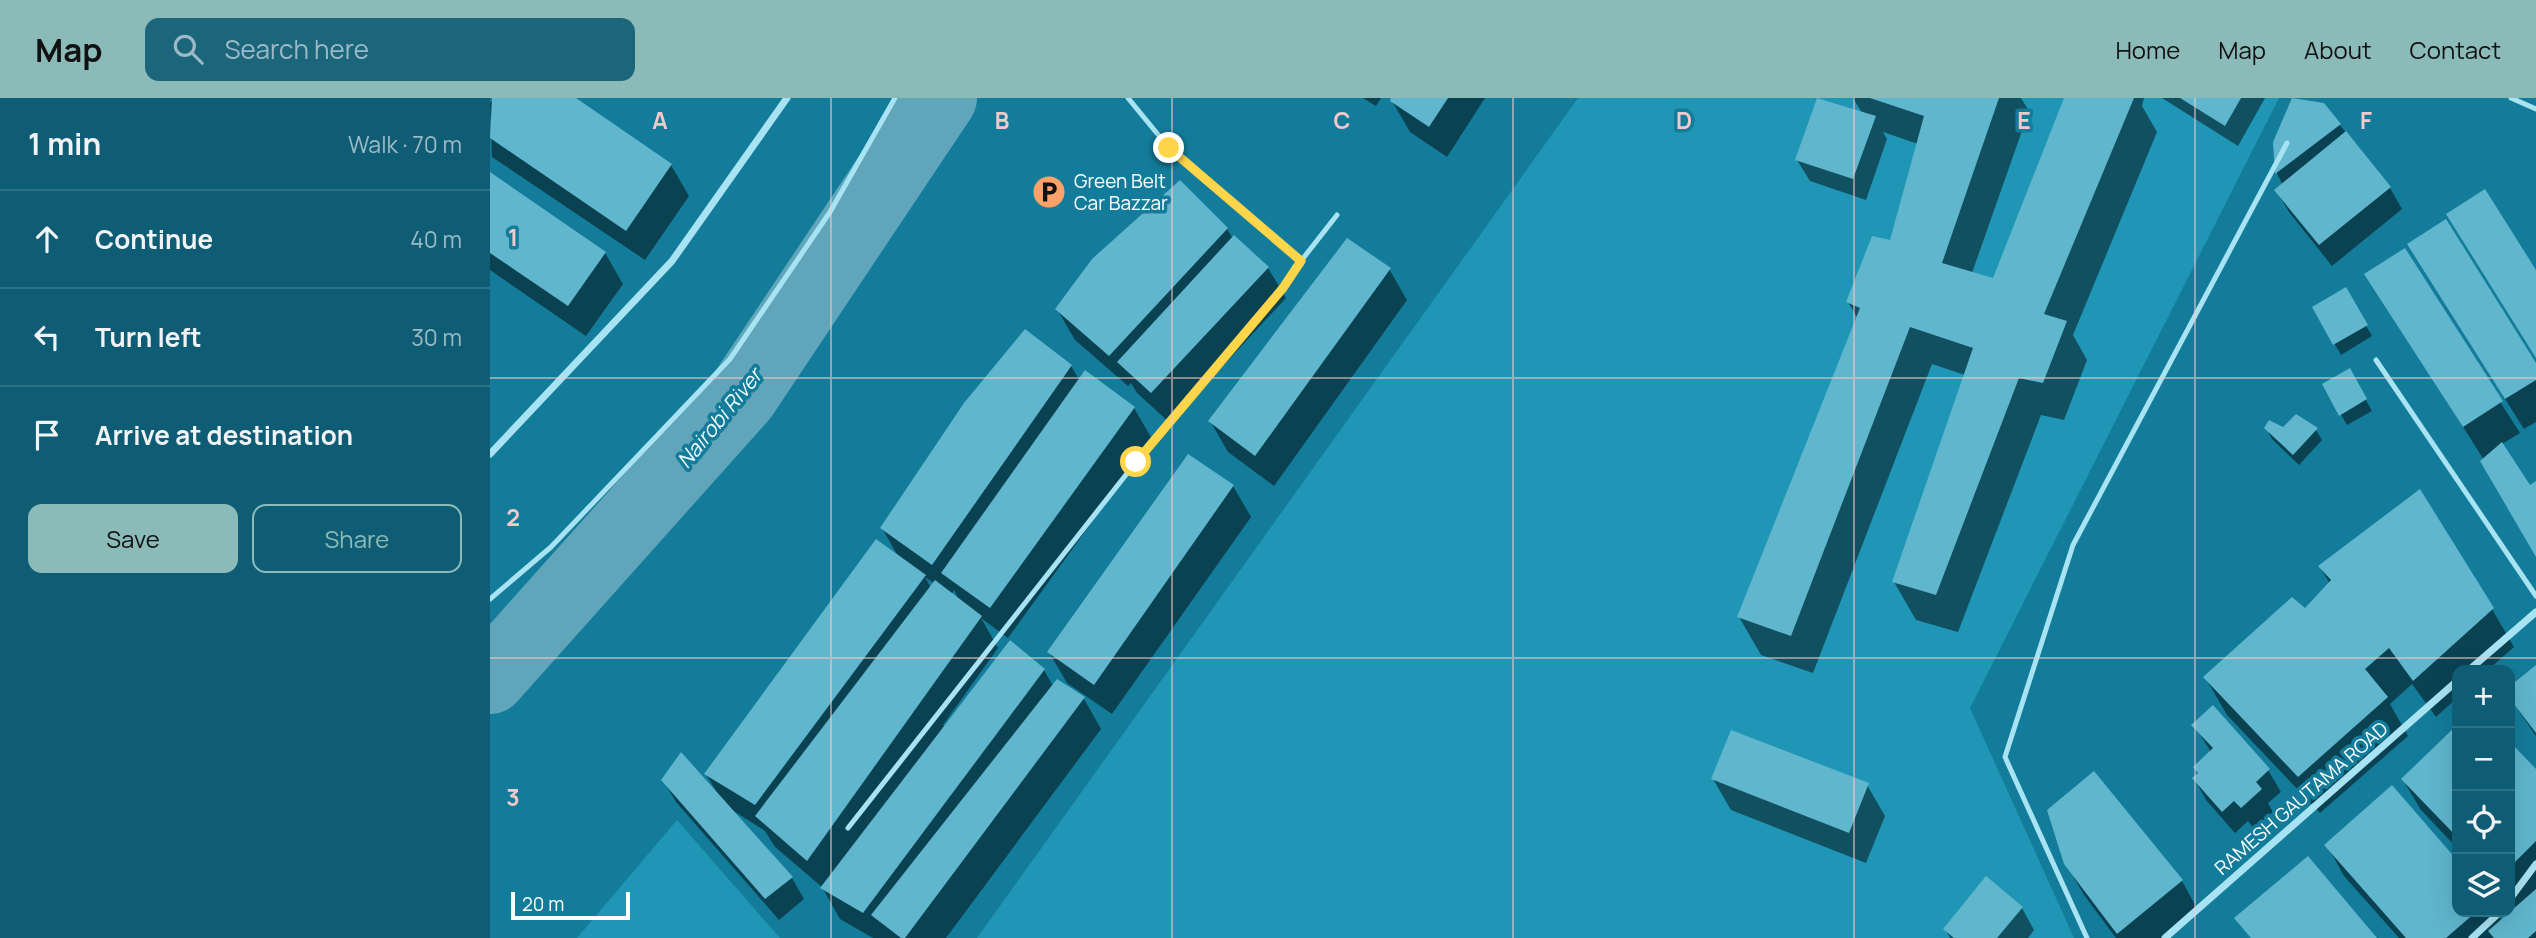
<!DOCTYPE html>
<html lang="en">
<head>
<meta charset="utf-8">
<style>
  body { margin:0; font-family:Manrope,sans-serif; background:#1c667c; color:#f1f3f6 }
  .controls { position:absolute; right:21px; bottom:21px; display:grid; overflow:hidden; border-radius:14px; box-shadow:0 7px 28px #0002 }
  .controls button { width:63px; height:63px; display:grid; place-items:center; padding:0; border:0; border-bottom:2px solid #2e7286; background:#0e5d74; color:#f1f3f6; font:35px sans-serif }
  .scale { position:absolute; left:21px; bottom:18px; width:119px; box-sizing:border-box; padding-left:7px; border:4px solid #fff; border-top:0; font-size:19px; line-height:24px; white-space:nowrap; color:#fff; -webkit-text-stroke:5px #137c9a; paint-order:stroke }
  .stop { position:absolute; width:21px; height:21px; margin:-16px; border:5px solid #ffd54a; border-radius:50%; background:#fff }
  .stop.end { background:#ffd54a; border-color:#fff; box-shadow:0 2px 7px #0008 }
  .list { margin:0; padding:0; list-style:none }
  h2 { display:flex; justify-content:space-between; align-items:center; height:91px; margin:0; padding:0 28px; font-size:30px }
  h2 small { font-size:23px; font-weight:400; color:#9bbac5 }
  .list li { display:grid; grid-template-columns:46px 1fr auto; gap:21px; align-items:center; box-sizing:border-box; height:98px; padding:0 28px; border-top:2px solid #2e7286 }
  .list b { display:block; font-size:26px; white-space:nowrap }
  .list em { font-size:23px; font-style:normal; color:#9bbac5 }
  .actions { display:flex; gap:14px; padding:21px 28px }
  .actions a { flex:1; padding:16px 0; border:2px solid #8bbbb9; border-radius:14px; text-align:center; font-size:24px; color:#8bbbb9 }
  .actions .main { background:#8bbbb9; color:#111 }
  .icon { flex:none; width:38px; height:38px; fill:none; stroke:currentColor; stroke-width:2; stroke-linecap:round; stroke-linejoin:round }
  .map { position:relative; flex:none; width:2046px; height:840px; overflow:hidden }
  header { display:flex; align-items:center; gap:42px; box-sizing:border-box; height:98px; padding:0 35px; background:#8bbbb9; color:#111 }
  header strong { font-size:33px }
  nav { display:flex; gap:38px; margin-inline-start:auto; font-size:24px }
  .search { width:490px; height:63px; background:#1c667c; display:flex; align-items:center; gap:18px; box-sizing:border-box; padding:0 24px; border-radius:14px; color:#9bbac5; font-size:26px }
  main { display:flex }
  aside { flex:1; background:#0e5d74 }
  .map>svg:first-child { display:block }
  .green { fill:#1f96b5 }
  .shadow { fill:#0007; fill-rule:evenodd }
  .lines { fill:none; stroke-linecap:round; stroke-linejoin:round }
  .river { stroke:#61a5ba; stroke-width:72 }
  .building { fill:#60b6cd }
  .service { stroke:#a8e3f3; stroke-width:5 }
  .minor { stroke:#a8e3f3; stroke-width:7 }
  .route { stroke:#ffd54a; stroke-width:9 }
  .grid { fill:none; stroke:#f5c9c9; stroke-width:2; stroke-opacity:0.55 }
  .labels { text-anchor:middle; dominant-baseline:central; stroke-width:7; stroke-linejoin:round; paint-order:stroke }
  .poi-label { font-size:19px; fill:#fff; stroke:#137c9a; text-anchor:start }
  .street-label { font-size:19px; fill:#fff; stroke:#137c9a }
  .water-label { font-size:21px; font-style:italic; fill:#f0fbfe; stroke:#137c9a }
  .grid-label { font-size:23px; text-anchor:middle; font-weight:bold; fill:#f5c9c9; stroke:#137c9a; stroke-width:7; stroke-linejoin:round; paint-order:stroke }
</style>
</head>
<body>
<header>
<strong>Map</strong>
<div class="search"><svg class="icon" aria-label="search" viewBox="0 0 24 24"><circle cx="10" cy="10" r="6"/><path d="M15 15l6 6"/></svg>Search here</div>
<nav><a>Home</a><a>Map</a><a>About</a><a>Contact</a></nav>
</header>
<main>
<aside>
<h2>1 min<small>Walk · 70 m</small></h2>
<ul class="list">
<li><svg class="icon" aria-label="ahead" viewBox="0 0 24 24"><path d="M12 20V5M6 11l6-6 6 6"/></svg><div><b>Continue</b></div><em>40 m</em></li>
<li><svg class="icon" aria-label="left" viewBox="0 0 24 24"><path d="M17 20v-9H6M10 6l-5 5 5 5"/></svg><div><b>Turn left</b></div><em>30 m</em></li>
<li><svg class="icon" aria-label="arrive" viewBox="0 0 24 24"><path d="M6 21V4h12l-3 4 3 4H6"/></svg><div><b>Arrive at destination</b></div></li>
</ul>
<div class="actions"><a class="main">Save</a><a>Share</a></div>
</aside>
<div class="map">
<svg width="2046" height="840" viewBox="0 0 2046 840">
  <rect width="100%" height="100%" fill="#137c9a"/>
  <g class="green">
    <polygon points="1088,0 1789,0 1480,610 1584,840 487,840"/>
    <polygon points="187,722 290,840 87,840"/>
  </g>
  <g class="shadow">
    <polygon points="4,0 82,0 181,67 199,98 155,162 2,59 0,5"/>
    <polygon points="873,0 891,0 886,8"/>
    <polygon points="904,0 995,0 957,59 920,34 902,3"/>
    <polygon points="1363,0 1531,0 1539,13 1482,175 1504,182 1576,0 1654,0 1652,8 1667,34 1583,237 1597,262 1574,322 1551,317 1468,534 1426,522 1404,484 1475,277 1442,266 1323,575 1271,557 1249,519 1368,221 1358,204 1401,144 1428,46 1393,34 1397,41 1376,102 1320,83 1307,62 1372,15"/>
    <polygon points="1672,0 1775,0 1748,48"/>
    <polygon points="1850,27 1900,90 1912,111 1842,168 1799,114 1786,92 1793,87 1787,76 1785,45"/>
    <polygon points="0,76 115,155 133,186 96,238 0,172"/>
    <polygon points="737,131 743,141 778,170 796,200 680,325 647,295 641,285 638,288 585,242 567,211"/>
    <polygon points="1914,153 2030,335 2012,346 2039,389 2046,385 2046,456 1994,362 1877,177"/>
    <polygon points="899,171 917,202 784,388 738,354 720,323"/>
    <polygon points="1937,177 2046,268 2046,324 2034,331"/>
    <polygon points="1855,192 1882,238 1851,257 1824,210"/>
    <path d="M581,268L590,283L596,275L644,310L662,341L518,540L491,520L508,550L453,627L455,629L554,572L563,588L594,601L611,631L456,840H383L350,821L332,789L285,749L275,733L242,712L302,780L314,801L289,822L186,704L173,682L226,693L216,676L409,460L392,430ZM435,479L445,486L441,490ZM464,492L470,504L461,497Z"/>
    <polygon points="1859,272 1882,313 1857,327 1834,287"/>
    <polygon points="1776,330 1826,332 1832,342 1809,367 1782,341"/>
    <polygon points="743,388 761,419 622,616 577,585 559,554"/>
    <polygon points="1830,469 2002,511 2024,549 1998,572 1967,572 1967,600 1946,619 1922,586 1900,606 1918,638 1830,715 1737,617 1715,579 1815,513 1840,486"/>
    <polygon points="2046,570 2046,638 2020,600 2020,590"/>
    <polygon points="1704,627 1778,672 1791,694 1778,705 1783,714 1764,731 1758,723 1745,735 1716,702 1704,680 1721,654"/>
    <polygon points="1967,629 1967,750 1931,712 1913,682"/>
    <polygon points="2020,646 2046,674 2046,840 1909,840 1854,778 1837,747 1902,690 1967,765 1967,814 2007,814 2012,823 2026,810 2020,804"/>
    <polygon points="1223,681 1377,687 1395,718 1376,765 1241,712"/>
    <polygon points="1576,766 1692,783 1709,814 1677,840 1626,840 1594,797"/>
    <polygon points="1532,810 1544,832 1538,840 1460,840 1455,831"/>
  </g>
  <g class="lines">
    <polyline class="river" points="0,580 252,298 451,0"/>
  </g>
  <g class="building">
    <polygon points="2,0 86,0 182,66 136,133 0,40"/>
    <polygon points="901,0 958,0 939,29 900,3"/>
    <polygon points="1327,0 1386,18 1363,81 1305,62"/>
    <polygon points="1380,0 1509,0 1452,165 1503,180 1574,0 1644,0 1554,216 1577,223 1553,285 1529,280 1446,497 1402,484 1483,250 1420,229 1301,538 1247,519 1370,210 1356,204 1382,138 1400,142 1434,18"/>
    <polygon points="1690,0 1751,0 1735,28"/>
    <polygon points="1802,0 1834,5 1851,26 1785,76 1783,44"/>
    <polygon points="1856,33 1901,89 1829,147 1784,92"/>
    <polygon points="0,74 116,154 78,208 0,155"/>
    <polygon points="690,82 738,130 619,258 565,211 602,161"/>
    <polygon points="1995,91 2046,172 2046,260 1956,116"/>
    <polygon points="1956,121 2046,265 2046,282 2015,301 1917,146"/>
    <polygon points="744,137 779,169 661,295 627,264"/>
    <polygon points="857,140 901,170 765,358 718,323"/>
    <polygon points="1915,150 2013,303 1973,329 1874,176"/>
    <polygon points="1856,189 1878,227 1843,247 1822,209"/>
    <polygon points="535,231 582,267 442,467 390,430 474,305"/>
    <polygon points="1860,270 1877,301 1849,318 1832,286"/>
    <polygon points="595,272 645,309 500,510 451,475"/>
    <polygon points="1806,316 1828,330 1803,357 1774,330 1779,322 1793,329"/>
    <polygon points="2012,344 2040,387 2046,383 2046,459 1990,363"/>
    <polygon points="698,356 744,387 604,587 557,554"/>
    <polygon points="1930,391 2004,510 1923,583 1899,550 1875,571 1898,599 1808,679 1713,579 1802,499 1815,510 1841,482 1828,468"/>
    <polygon points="386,441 436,477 265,707 214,676"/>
    <polygon points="445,482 492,518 317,763 265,718"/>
    <polygon points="520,542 555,571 373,815 330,790"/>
    <polygon points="2046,567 2046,635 2020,601 2020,588"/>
    <polygon points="567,581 595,599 415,840 411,840 381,817"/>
    <polygon points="1723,607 1780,671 1766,684 1772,691 1751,710 1744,703 1732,714 1702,680 1708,675 1703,669 1723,650 1701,627"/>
    <polygon points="1967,627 1967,739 1911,681"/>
    <polygon points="1241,632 1379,685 1359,735 1221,681"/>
    <polygon points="2020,644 2046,671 2046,743 2020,769"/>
    <polygon points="191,654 303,779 275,801 171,682"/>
    <polygon points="1604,673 1693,782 1627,836 1574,766 1557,712"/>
    <polygon points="1902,687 1967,762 1967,814 1986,814 1956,840 1916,840 1834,747"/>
    <polygon points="1818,758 1887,840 1761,840 1744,820"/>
    <polygon points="1496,778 1533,809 1507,840 1464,840 1453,831"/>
    <polygon points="2046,791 2046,833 2038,840 2004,840 1998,833"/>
  </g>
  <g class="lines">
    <g class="service">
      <polyline points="638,0 679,50 811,163 847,117"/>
      <polyline points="2021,0 2046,11"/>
      <polyline points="1886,262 2046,498"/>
      <polyline points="0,501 61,449 240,261 340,114 405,0"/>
      <polyline points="358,730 646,364 793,190 811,163"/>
      <polyline points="1597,840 1515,659 1583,447 1797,45"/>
    </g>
    <g class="minor">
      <polyline points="0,356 182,163 297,0"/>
      <polyline points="1979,572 2046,514"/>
      <polyline points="2020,801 2046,766"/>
      <polyline points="1675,840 1967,583"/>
      <polyline points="1982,840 2010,814"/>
    </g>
  </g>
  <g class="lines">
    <polyline class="route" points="646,364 793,190 811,163 679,50"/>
  </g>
  <path class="grid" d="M341,0V840M682,0V840M1023,0V840M1364,0V840M1705,0V840M0,280H2046M0,560H2046"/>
  <defs>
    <symbol id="parking-disc" viewBox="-11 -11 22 22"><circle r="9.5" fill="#ffa26a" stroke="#137c9a"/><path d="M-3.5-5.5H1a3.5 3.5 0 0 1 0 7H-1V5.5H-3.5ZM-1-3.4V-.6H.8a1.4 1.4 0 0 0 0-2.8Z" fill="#111"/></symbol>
  </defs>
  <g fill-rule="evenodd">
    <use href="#parking-disc" x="540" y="75" width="38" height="38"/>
  </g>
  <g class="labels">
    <g class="poi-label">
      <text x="584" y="83">Green Belt<tspan x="584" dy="22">Car Bazzar</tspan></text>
    </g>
    <g class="street-label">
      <text transform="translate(1811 700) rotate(-41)">RAMESH GAUTAMA ROAD</text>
    </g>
    <g class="water-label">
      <text transform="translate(229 320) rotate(-51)">Nairobi River</text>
    </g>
  </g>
  <g class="grid-label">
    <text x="170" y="31">A</text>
    <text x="512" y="31">B</text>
    <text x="852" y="31">C</text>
    <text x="1194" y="31">D</text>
    <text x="1534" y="31">E</text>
    <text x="1876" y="31">F</text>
    <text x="23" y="148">1</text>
    <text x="23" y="428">2</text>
    <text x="23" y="708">3</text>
  </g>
</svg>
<div class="controls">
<button>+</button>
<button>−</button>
<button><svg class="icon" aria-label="locate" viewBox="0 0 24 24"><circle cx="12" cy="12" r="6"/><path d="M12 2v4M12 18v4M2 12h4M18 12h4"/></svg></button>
<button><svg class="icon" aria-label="layers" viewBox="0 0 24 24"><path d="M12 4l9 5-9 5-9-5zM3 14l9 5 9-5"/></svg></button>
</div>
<div class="scale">20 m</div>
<div class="stop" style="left:646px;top:364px"></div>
<div class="stop end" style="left:679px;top:50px"></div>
</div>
</main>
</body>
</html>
